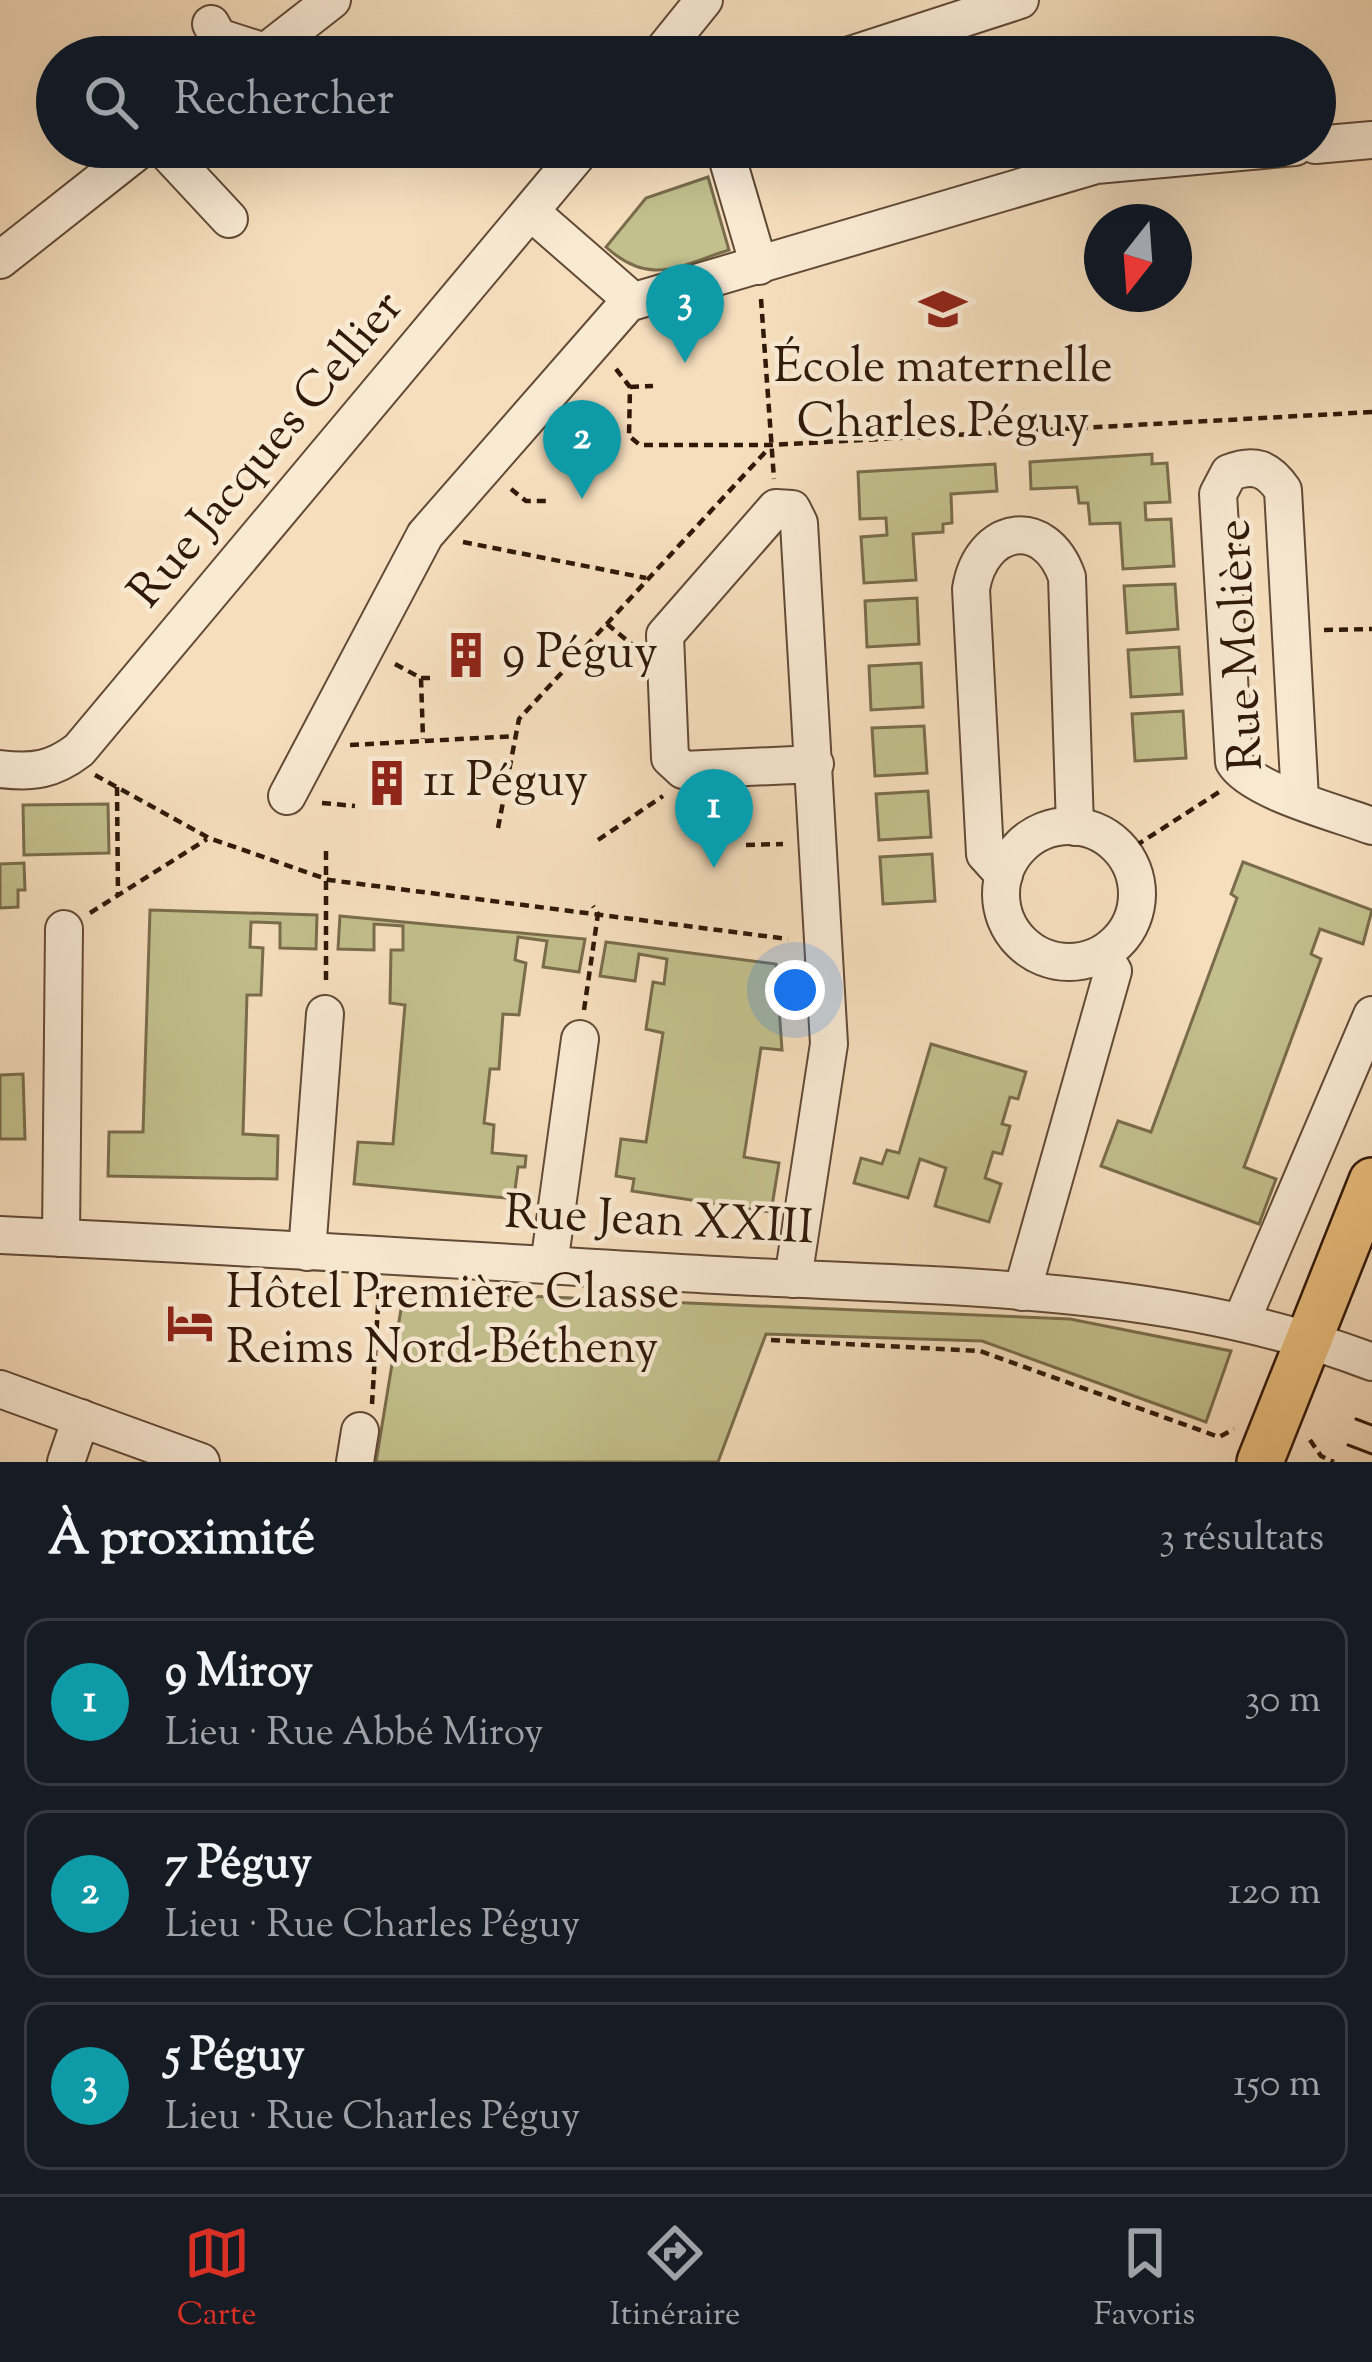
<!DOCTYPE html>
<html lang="fr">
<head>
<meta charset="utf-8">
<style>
  body { margin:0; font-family:"Sorts Mill Goudy",serif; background:#20242c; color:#f1f3f6 }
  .compass { position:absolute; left:1084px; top:204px; width:108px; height:108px; border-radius:50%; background:#171b24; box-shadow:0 12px 48px #0002; rotate:197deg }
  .you { position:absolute; left:795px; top:990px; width:42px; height:42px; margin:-30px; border:9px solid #fff; border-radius:50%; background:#1a73e8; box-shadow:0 0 0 18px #1a73e833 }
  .badge { display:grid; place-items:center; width:78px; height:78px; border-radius:50%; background:#d93025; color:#fff; font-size:39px; font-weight:700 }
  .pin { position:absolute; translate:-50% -99px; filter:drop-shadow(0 3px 6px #0008) }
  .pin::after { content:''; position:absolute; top:63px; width:42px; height:36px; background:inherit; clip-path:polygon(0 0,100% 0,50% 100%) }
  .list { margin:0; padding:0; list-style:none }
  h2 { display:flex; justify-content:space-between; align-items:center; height:156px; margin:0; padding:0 48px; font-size:51px }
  h2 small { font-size:39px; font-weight:400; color:#9ea1a6 }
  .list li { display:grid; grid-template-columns:78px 1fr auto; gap:36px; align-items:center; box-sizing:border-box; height:168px; margin:0 24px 24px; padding:0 24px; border:3px solid #363941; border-radius:24px }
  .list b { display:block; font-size:45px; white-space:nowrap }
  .list p { margin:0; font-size:39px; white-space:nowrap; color:#9ea1a6 }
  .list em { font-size:39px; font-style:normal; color:#9ea1a6 }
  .icon { flex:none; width:66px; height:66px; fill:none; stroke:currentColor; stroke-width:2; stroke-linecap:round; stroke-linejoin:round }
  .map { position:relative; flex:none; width:1372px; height:1462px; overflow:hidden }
  .search { position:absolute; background:#171b24; box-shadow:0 12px 48px #0002; left:36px; right:36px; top:36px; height:132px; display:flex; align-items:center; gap:30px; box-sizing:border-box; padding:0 42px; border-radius:66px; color:#9ea1a6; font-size:45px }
  .sheet { height:732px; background:#171b24 }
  nav { display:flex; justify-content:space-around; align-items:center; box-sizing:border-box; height:168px; border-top:3px solid #363941; background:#171b24; font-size:33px; color:#9ea1a6 }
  nav a { display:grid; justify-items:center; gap:6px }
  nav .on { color:#d93025 }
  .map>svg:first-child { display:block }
  .green { fill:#c2c08d; stroke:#7a6c4c; stroke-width:3 }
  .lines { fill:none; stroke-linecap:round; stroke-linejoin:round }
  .minor-casing { stroke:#624a37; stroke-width:40 }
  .major-casing { stroke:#31190a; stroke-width:50 }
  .path { stroke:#31190a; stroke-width:4.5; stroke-dasharray:9 6; stroke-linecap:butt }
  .minor { stroke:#f9ead4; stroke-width:36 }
  .major { stroke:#ebbf7e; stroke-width:45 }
  .tram { stroke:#31190a; stroke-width:3 }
  .labels { text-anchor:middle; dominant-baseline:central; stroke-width:9; stroke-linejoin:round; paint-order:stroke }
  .poi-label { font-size:48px; fill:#31190a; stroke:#f9ead4; text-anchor:start }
  .street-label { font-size:48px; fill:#31190a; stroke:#f9ead4 }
</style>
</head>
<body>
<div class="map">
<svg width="1372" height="1462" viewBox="0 0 1372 1462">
  <rect width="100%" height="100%" fill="#f6debd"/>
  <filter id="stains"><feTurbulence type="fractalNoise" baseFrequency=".00167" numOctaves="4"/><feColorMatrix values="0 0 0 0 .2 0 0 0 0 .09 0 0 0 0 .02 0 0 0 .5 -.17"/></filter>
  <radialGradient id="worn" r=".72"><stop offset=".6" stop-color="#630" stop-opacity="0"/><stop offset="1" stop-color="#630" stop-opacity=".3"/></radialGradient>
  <g class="green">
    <path d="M708,177L729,250C678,266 650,287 606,247L646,198Z"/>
    <polygon points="1152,454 1152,464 1167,463 1170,502 1145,503 1146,520 1171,519 1174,566 1123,569 1120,523 1090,524 1088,503 1079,503 1077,487 1031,489 1030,462"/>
    <polygon points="995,464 997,491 951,494 952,523 943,524 943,532 913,534 916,580 864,583 861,537 887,535 886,518 860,519 858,472"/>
    <polygon points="1175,584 1178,629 1127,633 1124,586"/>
    <polygon points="917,598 919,644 867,647 865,601"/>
    <polygon points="1179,647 1182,694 1131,697 1128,650"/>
    <polygon points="921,663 923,707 871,710 869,666"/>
    <polygon points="1183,711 1186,758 1135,761 1132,714"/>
    <polygon points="924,726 927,773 875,776 872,728"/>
    <polygon points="928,791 931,837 879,840 876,794"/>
    <polygon points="108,804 109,853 24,855 23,805"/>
    <polygon points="932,854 935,901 883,904 880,857"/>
    <polygon points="1243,862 1372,910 1363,944 1320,929 1311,954 1321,959 1244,1167 1276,1179 1259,1224 1101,1166 1118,1121 1151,1132 1237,898 1231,894"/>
    <polygon points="24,863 25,890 18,890 18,907 0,908 0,864"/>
    <polygon points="150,910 317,915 316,949 280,948 280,923 251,922 250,947 263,948 261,995 247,995 243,1134 278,1136 277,1179 108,1176 109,1132 143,1132"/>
    <polygon points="340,916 585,939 579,972 543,967 547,941 518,937 515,960 526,963 519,1015 503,1014 499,1069 490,1069 484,1123 494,1125 492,1153 526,1156 525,1167 518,1167 515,1190 508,1190 507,1198 354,1184 358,1142 393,1144 405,1005 390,1003 391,950 403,950 403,926 374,924 374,950 338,949"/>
    <polygon points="606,942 776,964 782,1050 761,1048 744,1157 779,1163 771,1212 632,1191 634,1179 616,1176 621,1139 646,1142 663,1033 646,1029 653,982 664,984 667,959 639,954 635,981 600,976"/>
    <polygon points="931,1044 1026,1072 1018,1099 1010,1097 1002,1124 1010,1126 1002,1154 993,1152 985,1178 1001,1184 989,1222 935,1206 946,1168 920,1159 908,1198 854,1183 861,1158 882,1164 887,1150 899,1153"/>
    <polygon points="23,1074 25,1139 0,1139 0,1075"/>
    <polygon points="404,1291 1070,1319 1231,1351 1206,1422 982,1341 766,1334 718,1462 376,1462"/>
  </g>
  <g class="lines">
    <defs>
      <g id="minor">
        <polyline points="211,24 218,37 265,52"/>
        <polyline points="259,57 332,0"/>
        <polyline points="658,57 704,0"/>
        <polyline points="844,57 1020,0"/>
        <polyline points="1315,145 1372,140"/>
        <polyline points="162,147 229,219"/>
        <polyline points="724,147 759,266"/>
        <polyline points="531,212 625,294 628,303"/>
        <polyline points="0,260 143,147"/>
        <path d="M0,769C33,773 53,770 79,750L584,147"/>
        <polyline points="287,796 425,535 628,303 1096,165 1295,147"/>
        <path d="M1300,799L1283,490C1268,468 1254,463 1229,473L1218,494L1234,762C1251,791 1337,813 1372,826"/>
        <circle cx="1069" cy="894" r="68"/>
        <path d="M1004,875L985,854L971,589C981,526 1045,514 1067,577L1075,827"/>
        <path d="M0,1235C245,1246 490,1262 735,1276C946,1287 1172,1285 1372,1362"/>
        <polyline points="61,1238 64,929"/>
        <polyline points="307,1252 325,1014"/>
        <polyline points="549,1265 580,1039"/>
        <polyline points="793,1279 829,1044 799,523 792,509 776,508 665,635 670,758 683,770 815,764"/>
        <polyline points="1022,1292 1113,971 1102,955"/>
        <polyline points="1241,1322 1372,1015"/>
        <polyline points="0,1389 201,1462"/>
        <polyline points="66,1462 81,1418"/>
        <polyline points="355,1462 360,1431"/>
      </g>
      <polyline id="major" points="1260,1462 1372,1181"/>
    </defs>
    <use href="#minor" class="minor-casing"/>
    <use href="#major" class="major-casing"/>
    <g class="path">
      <polyline points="761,299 774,479"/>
      <polyline points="616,369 630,387 629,436 640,445 771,445 1372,412"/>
      <polyline points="630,387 653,386"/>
      <polyline points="511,489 526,501 549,501"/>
      <polyline points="463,542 646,578"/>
      <polyline points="607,624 634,646"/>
      <polyline points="1324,630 1372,629"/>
      <polyline points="395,664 421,678 423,739"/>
      <polyline points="421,678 435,678"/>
      <polyline points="350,745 516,736"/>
      <polyline points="95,775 209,838 329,880 788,939"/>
      <polyline points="117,787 118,895"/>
      <polyline points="322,803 355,806"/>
      <polyline points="498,828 519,719 769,448"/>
      <polyline points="598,840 663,796"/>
      <polyline points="746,845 783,844"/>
      <polyline points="326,851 326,983"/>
      <polyline points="1123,854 1219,792"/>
      <polyline points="90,913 207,839"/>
      <polyline points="584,1010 598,914 593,906"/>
      <polyline points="771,1340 980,1351 1219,1437 1234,1429"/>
      <polyline points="372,1404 379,1290"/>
      <polyline points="1310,1440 1321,1456 1334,1462"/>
    </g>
    <use href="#minor" class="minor"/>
    <use href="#major" class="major"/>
    <g class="tram">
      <polyline points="1356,1419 1372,1425"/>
      <polyline points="1348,1445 1372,1454"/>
    </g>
  </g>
  <defs>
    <symbol id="school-bare" viewBox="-9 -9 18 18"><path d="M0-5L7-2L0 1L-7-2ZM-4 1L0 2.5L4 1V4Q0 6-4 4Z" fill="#8f2418" stroke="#f9ead4" stroke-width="2.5" paint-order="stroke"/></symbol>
    <symbol id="building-bare" viewBox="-9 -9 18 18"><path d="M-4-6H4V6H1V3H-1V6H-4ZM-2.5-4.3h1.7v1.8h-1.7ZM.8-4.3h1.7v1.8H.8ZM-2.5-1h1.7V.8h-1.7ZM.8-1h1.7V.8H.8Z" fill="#8f2418" stroke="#f9ead4" stroke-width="2.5" paint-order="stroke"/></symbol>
    <symbol id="hotel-bare" viewBox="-9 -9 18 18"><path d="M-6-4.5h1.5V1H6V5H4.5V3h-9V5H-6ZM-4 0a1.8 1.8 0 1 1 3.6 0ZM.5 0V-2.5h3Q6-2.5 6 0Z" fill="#8f2418" stroke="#f9ead4" stroke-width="2.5" paint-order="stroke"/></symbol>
  </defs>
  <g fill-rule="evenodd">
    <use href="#school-bare" x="910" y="276" width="66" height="66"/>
    <use href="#building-bare" x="433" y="622" width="66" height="66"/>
    <use href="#building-bare" x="354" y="750" width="66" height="66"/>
    <use href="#hotel-bare" x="157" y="1290" width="66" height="66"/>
  </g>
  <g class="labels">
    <g class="poi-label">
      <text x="943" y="369" text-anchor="middle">École maternelle<tspan x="943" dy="55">Charles Péguy</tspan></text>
      <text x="502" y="655">9 Péguy</text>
      <text x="423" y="783">11 Péguy</text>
      <text x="226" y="1295">Hôtel Première Classe<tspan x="226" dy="55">Reims Nord-Bétheny</tspan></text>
    </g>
    <g class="street-label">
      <text transform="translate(268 451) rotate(-50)">Rue Jacques Cellier</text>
      <text transform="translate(1243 645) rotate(-93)">Rue Molière</text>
      <text transform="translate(659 1223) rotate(3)">Rue Jean XXIII</text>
    </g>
  </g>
  <rect width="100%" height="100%" filter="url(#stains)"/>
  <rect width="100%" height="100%" fill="url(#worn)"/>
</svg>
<svg class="compass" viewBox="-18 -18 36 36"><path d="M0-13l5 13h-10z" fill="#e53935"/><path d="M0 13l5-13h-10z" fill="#9ea1a6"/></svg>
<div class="you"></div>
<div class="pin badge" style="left:714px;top:868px;background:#0f9aa8">1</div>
<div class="pin badge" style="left:582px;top:499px;background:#0f9aa8">2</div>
<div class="pin badge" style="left:685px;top:363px;background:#0f9aa8">3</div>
<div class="search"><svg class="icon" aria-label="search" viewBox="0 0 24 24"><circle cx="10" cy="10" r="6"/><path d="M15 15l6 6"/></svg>Rechercher</div>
</div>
<section class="sheet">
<h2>À proximité<small>3 résultats</small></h2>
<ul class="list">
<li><span class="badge" style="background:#0f9aa8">1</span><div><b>9 Miroy</b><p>Lieu · Rue Abbé Miroy</p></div><em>30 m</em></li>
<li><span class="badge" style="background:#0f9aa8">2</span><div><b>7 Péguy</b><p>Lieu · Rue Charles Péguy</p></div><em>120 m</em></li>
<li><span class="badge" style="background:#0f9aa8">3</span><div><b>5 Péguy</b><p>Lieu · Rue Charles Péguy</p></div><em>150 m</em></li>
</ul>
</section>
<nav>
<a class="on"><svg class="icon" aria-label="map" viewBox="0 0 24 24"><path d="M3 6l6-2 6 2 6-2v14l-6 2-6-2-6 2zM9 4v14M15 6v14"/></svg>Carte</a>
<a><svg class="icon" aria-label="directions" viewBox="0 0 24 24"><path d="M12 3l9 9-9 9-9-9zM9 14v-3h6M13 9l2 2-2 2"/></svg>Itinéraire</a>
<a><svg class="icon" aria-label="saved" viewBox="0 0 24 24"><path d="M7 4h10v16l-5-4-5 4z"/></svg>Favoris</a>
</nav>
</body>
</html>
